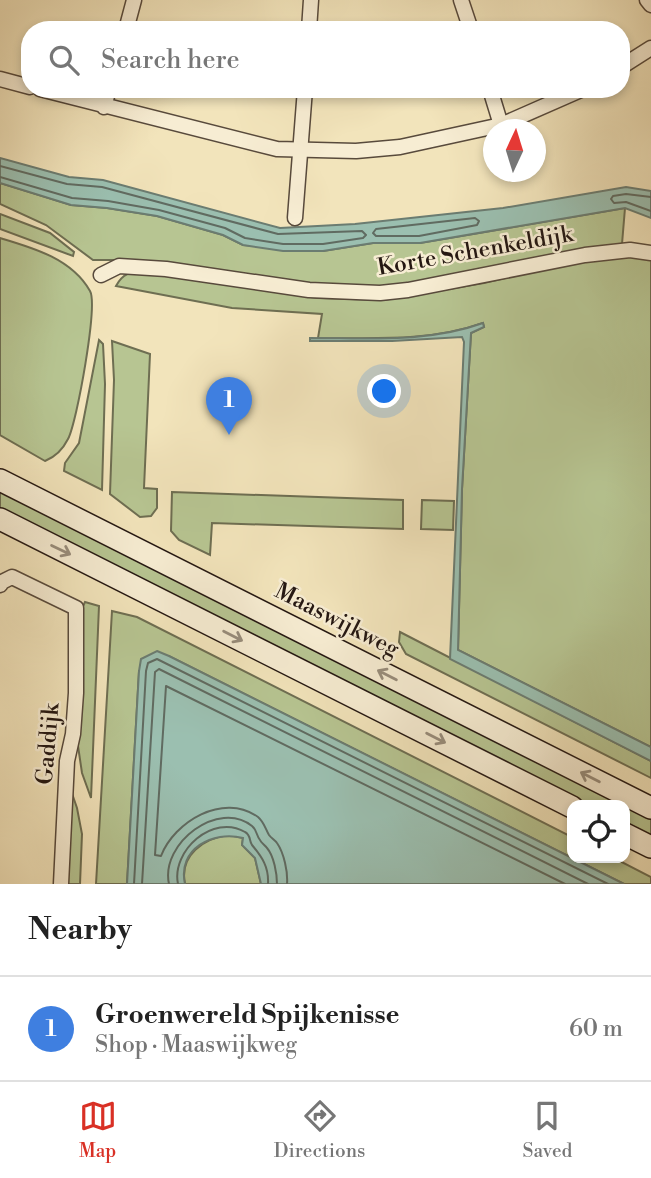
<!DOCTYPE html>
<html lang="en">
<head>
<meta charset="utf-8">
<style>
  body { margin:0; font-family:"Libre Bodoni",serif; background:#f6f6f6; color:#222 }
  .controls { position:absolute; right:21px; bottom:21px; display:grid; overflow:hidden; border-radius:14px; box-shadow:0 4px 10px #0003 }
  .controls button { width:63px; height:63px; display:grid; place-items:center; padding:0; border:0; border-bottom:2px solid #e0e0e0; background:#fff; color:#222; font:35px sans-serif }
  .compass { position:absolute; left:483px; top:119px; width:63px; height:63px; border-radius:50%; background:#fff; box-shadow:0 4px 10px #0003; rotate:4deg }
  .you { position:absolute; left:385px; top:392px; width:24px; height:24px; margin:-18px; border:5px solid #fff; border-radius:50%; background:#1a73e8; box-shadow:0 0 0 10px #1a73e833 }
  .badge { display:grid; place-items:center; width:46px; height:46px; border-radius:50%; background:#d93025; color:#fff; font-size:23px; font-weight:700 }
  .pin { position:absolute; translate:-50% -58px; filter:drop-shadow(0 2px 4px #0008) }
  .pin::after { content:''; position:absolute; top:37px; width:24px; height:21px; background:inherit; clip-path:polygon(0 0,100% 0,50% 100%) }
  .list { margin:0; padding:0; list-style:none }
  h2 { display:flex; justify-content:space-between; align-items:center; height:91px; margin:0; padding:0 28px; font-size:30px }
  h2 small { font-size:23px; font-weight:400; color:#767676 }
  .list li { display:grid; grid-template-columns:46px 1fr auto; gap:21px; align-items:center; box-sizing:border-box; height:105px; padding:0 28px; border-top:2px solid #e0e0e0 }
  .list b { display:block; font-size:26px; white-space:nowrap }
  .list p { margin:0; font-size:23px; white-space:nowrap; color:#767676 }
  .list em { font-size:23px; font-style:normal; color:#767676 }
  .icon { flex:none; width:38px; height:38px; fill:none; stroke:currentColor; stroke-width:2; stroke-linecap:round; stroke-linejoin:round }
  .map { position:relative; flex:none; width:651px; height:884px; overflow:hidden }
  .search { position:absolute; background:#fff; box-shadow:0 4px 10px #0003; left:21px; right:21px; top:21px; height:77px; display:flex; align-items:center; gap:18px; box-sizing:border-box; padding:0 24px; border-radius:28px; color:#767676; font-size:26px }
  .sheet { height:196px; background:#fff }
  nav { display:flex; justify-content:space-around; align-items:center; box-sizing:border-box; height:98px; border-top:2px solid #e0e0e0; background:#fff; font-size:19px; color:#767676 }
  nav a { display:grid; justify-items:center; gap:4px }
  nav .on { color:#d93025 }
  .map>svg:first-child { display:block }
  .green { fill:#b7c592; stroke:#6e6e52; stroke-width:2 }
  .water { fill:#9bbfb0; stroke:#6b7c71; stroke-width:2 }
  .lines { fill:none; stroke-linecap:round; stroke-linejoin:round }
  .shore { stroke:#606b61; stroke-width:2 }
  .street-casing { stroke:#584a3c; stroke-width:17 }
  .secondary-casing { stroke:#241712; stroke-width:24 }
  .street { stroke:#f7edd3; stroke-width:14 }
  .secondary { stroke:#f7edd3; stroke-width:21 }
  .oneway { stroke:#988d7c }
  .labels { text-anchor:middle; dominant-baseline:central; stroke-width:5; stroke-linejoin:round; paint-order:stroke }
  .street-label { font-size:23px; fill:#241712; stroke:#f7edd3 }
</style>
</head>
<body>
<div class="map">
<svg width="651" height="884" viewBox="0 0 651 884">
  <rect width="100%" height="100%" fill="#f2e4bb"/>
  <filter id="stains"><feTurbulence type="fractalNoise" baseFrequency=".00286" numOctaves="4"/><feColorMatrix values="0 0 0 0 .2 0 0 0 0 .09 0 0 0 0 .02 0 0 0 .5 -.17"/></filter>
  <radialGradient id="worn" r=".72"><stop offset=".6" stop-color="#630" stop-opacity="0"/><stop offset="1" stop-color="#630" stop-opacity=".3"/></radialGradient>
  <g class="green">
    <polygon points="0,183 71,205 107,208 157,216 223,235 243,245 323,251 373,243 420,243 625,208 622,244 389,287 350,288 242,278 139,260 93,260 46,225 0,204"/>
    <polygon points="0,214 50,233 74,252 73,256 0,229"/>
    <path d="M0,238C34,248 72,259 90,291C98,305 77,422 68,439C63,449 55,457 45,461L0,435Z"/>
    <path d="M629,255L651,259V747L458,650L462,489L471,333L484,327L483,323C430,342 373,338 318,338L322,314L232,308L116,286C123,273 130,272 144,272L317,298L384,300L484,283L594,258Z"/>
    <polygon points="99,340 103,344 105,384 102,490 64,471 65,463 79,443"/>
    <polygon points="112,341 150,354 144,488 157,489 157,508 151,516 140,517 110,494 114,380"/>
    <polygon points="0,491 625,805 590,805 0,509"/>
    <polygon points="172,492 403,500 403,529 212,523 210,555 179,540 171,531"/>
    <polygon points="422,500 454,501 453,530 421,529"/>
    <polygon points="85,602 99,606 91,798 82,773 78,746 80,613"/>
    <polygon points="112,611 137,617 572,837 572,858 614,858 651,877 651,884 624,884 169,656 139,671 127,884 96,884"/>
    <polygon points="400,632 651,761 651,778 406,654 399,642"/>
    <polygon points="66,776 77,808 82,834 80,884 61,884"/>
    <polygon points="625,805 651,819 651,836 625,823"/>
    <path d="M229,835L243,838L242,845L255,858L261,884H185C179,855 204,838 229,835Z"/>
  </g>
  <g class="water">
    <polygon points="0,158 69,177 103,180 280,228 355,224 503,208 626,187 651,191 651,218 625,208 420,243 373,243 323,251 283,251 243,245 223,235 157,216 107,208 71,205 0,183"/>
    <path d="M483,323L484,327L471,333L462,489L458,650L651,747V761L450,659L464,342L462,337L392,341H310V338C368,338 428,343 483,323Z"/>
    <path d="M157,651L169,656L624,884H261L255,858L242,845L243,838C213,830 177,849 185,884H127L139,671L141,659Z"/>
  </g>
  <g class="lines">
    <g class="shore">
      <polyline points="0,166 67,184 102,187 278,234 362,231 366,235 363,238 323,244 283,244 245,238 225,228 159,210 108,201 72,198 0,177"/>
      <polyline points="651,197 626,194 613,196 611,199 614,203 626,202 651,211"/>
      <polygon points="475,218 479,221 477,225 419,236 376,236 373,233 376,229"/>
      <polyline points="134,884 146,671 148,663 157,659 608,884"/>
      <polyline points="142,884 155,672 159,669 588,884"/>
      <path d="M169,884C160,843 219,799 252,826C257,830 256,835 260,840C261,843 265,845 267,848C274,856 277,874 277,884"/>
      <path d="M178,884C171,851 213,813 245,832C251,835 249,841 252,845C262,857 269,867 268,884"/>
      <path d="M287,884C288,872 284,853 277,843C275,840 271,838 269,835C265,828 264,822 258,817C223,792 174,822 161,856L155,855L166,686L565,884"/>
    </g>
    <defs>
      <g id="street">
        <polyline points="461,0 471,30"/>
        <polyline points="647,0 651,5"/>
        <polyline points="126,30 134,0"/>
        <polyline points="309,30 311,0"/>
        <polyline points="621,67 651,48"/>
        <polyline points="0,79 30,87"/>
        <polyline points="40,89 277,149 356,151 400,147 501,125 583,89"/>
        <polyline points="490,89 501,125"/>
        <polyline points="104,107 109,89"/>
        <polyline points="295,218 305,89"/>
        <polyline points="101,275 119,266 166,269 309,290 380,293 408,290 585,255 630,250 651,253"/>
        <polyline points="0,585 2,582 12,577 76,608 76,693 73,734 67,761 61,884"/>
      </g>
      <g id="secondary">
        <polyline points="0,480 651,808"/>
        <polyline points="0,519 572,807"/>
        <polyline points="625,834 651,847"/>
      </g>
    </defs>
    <use href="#street" class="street-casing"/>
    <use href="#secondary" class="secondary-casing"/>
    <use href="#street" class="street"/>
    <use href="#secondary" class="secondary"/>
  </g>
  <defs><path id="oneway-shaft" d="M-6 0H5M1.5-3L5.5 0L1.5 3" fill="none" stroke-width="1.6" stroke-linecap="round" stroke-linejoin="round" transform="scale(1.75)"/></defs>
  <g class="oneway">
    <use href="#oneway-shaft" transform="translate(61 550) rotate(26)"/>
    <use href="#oneway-shaft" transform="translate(233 636) rotate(27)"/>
    <use href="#oneway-shaft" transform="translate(387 675) rotate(-153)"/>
    <use href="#oneway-shaft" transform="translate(436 738) rotate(27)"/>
    <use href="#oneway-shaft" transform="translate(590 777) rotate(-153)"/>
  </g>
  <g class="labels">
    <g class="street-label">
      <text transform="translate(475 251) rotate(-10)">Korte Schenkeldijk</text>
      <text transform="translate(337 620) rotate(27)">Maaswijkweg</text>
      <text transform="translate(48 744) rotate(-85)">Gaddijk</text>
    </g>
  </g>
  <rect width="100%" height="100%" filter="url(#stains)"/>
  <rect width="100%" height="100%" fill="url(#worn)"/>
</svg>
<div class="controls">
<button><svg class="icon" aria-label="locate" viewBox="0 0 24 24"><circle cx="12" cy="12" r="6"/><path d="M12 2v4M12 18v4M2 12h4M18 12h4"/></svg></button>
</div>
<svg class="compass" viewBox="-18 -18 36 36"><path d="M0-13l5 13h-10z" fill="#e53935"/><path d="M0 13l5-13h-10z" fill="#767676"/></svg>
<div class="you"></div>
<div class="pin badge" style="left:229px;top:435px;background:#3f7fe0">1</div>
<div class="search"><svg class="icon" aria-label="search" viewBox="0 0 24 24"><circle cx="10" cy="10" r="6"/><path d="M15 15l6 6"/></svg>Search here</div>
</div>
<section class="sheet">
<h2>Nearby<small></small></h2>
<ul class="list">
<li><span class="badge" style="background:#3f7fe0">1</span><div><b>Groenwereld Spijkenisse</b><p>Shop · Maaswijkweg</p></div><em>60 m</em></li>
</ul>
</section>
<nav>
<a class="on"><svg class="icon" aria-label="map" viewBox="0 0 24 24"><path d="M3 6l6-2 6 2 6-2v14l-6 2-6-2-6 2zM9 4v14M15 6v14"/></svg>Map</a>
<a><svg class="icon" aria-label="directions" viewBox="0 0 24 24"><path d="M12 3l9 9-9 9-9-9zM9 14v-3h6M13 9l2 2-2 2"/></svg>Directions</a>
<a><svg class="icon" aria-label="saved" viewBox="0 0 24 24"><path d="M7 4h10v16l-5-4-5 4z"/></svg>Saved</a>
</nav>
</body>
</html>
